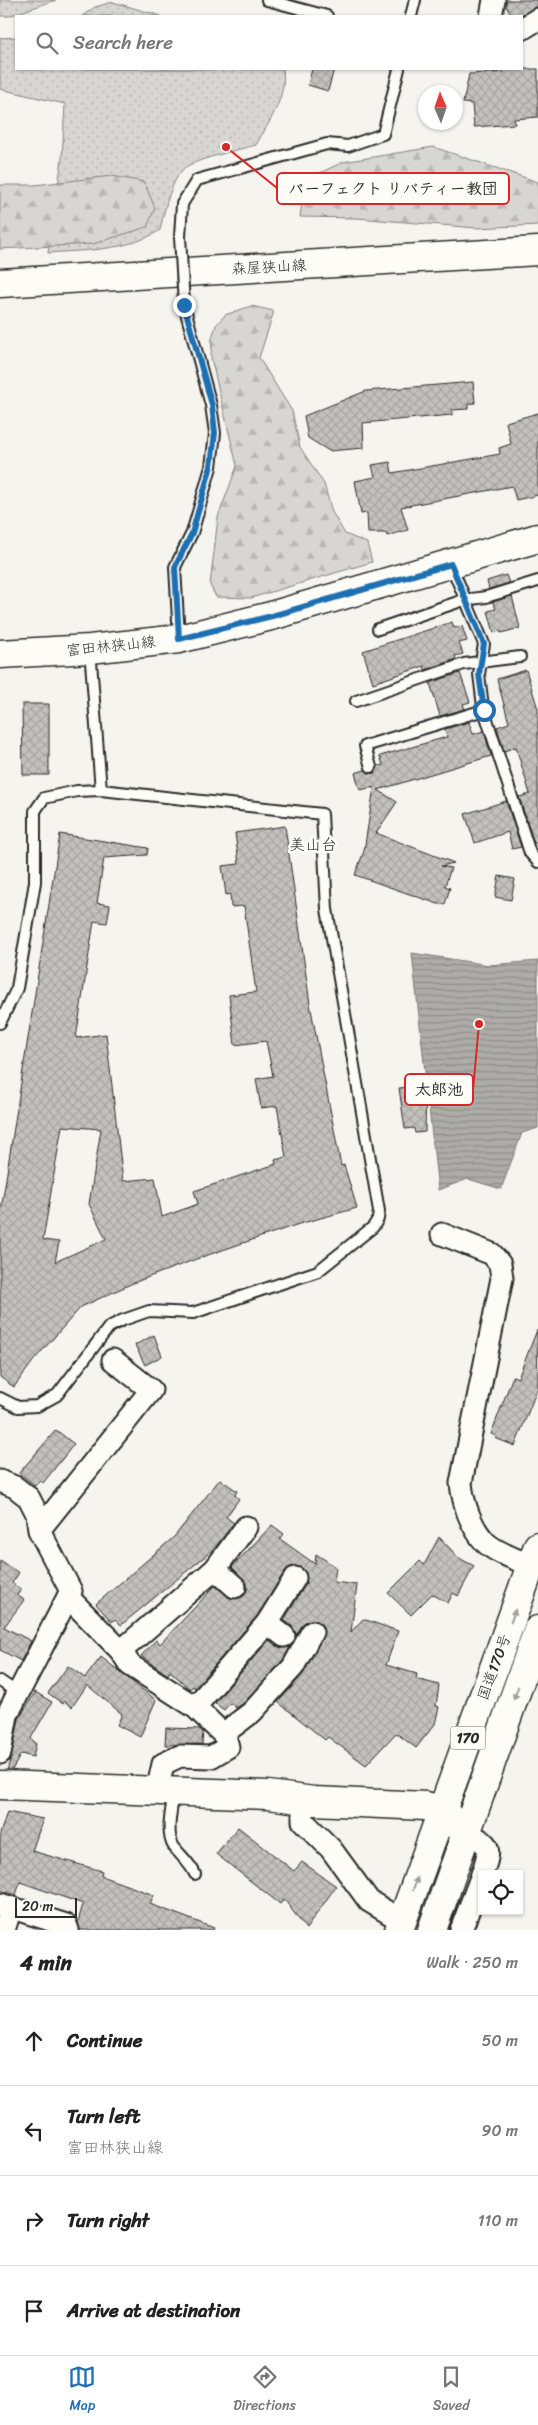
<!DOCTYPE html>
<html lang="en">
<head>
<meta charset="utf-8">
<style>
  body { margin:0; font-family:Sriracha,"Klee One",sans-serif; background:#f6f6f6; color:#222 }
  .controls { position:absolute; right:15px; bottom:15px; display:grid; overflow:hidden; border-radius:0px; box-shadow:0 1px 4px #0004 }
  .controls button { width:45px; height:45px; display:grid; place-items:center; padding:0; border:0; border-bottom:1px solid #e0e0e0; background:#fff; color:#222; font:25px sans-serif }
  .compass { position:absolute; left:418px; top:85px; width:45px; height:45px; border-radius:50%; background:#fff; box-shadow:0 1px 4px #0004; rotate:358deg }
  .scale { position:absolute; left:15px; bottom:12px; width:62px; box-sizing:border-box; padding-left:5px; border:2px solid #2b2b2b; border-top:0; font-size:14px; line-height:18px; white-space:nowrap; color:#2b2b2b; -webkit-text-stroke:4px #fdfcf7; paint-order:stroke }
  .stop { position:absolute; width:15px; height:15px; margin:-11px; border:4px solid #1f6fb2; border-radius:50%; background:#fff }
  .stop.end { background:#1f6fb2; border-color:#fff; box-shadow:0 1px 5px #0008 }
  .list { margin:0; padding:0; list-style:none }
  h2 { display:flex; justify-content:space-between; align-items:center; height:65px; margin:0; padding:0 20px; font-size:21px }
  h2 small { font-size:16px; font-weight:400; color:#767676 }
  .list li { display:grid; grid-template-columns:32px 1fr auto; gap:15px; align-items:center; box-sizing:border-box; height:90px; padding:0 20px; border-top:1px solid #e0e0e0 }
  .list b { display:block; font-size:19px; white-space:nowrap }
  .list p { margin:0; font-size:16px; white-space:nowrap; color:#767676 }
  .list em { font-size:16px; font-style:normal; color:#767676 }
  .icon { flex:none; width:28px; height:28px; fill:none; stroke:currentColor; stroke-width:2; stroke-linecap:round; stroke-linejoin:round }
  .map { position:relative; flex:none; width:538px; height:1930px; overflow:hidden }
  .search { position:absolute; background:#fff; box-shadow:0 1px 4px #0004; left:15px; right:15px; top:15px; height:55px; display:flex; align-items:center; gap:12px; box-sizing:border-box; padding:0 18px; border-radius:0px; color:#767676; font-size:19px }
  .sheet { height:425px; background:#fff }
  nav { display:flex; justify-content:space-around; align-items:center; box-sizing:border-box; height:70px; border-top:1px solid #e0e0e0; background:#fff; font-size:14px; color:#767676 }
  nav a { display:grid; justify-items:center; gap:2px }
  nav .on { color:#1f6fb2 }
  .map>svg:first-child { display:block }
  .grass { fill:url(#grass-dots); stroke:#81807e }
  .forest { fill:url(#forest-firs); stroke:#81807e }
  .water { fill:url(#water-rules); stroke:#797877 }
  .building { fill:url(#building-cross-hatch); stroke:#2b2b2b; fill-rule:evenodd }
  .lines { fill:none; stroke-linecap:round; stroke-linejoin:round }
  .lane-casing { stroke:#2b2b2b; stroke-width:14 }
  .street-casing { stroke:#2b2b2b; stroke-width:25 }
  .secondary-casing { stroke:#2b2b2b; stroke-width:31 }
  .highway-casing { stroke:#2b2b2b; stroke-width:31 }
  .lane { stroke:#fdfcf7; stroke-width:10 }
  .street { stroke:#fdfcf7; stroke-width:21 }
  .secondary { stroke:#fdfcf7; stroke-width:28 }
  .highway { stroke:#fdfcf7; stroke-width:28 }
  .lane-bridge-casing { stroke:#2b2b2b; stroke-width:14; stroke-linecap:butt }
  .lane-bridge { stroke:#fdfcf7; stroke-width:10 }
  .oneway { fill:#9e9e9b }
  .route { stroke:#1f6fb2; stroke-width:6 }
  .labels { text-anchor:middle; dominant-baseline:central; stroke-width:5; stroke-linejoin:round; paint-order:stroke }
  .shield { fill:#fdfcf7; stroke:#6a6a68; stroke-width:1 }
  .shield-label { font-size:14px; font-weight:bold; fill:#2b2b2b }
  .street-label { font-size:15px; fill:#2b2b2b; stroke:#fdfcf7 }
  .neighbourhood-label { font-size:16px; fill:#2b2b2b; stroke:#fdfcf7 }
  .leader { fill:none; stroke:#d62828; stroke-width:2 }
  .callout-dot { fill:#d62828; stroke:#fdfcf7; stroke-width:2 }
  .callout { fill:#fdfcf7; stroke:#d62828; stroke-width:2 }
  .callout-label { font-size:16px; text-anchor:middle; font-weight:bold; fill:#2b2b2b }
</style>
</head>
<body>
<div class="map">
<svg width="538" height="1930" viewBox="0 0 538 1930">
  <defs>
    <pattern id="grass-dots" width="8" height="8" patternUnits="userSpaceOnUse" patternTransform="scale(1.25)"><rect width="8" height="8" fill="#d7d6d2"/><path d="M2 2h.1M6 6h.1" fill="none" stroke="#b9b8b4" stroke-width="1.8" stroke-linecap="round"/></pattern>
    <pattern id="forest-firs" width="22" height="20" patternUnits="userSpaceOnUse" patternTransform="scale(1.25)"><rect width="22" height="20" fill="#d7d6d2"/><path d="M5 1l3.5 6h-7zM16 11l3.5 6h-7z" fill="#b9b8b4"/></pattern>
    <pattern id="water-rules" width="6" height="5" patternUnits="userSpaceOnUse" patternTransform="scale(1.25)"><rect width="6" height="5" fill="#adaca9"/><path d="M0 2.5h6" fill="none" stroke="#8d8c8a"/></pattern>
    <pattern id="building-cross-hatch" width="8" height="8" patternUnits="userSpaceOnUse" patternTransform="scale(1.25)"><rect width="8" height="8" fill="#c2c1be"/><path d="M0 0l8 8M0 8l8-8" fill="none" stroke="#a7a6a3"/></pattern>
  </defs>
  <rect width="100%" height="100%" fill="#f5f4ef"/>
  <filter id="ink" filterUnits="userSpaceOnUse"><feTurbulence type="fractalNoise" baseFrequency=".02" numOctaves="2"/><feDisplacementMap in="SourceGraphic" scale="10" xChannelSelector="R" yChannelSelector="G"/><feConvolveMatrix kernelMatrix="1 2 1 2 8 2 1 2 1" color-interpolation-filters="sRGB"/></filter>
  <g filter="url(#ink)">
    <g class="grass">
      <polygon points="0,0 56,0 9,16 0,16"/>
      <polygon points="113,2 161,16 82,16 95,7"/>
      <path d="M16,37V69H283C287,97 269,122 256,145C241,149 192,160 183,169C170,183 164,212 160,230C129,251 85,250 48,253L62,159L65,104L0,89V38Z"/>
    </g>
    <g class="forest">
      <polygon points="433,147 538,182 538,225 477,228 357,218 300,217 305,180 343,162"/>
      <polygon points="112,176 144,182 155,208 147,227 93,244 0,249 0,185 34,185"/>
      <polygon points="251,306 274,311 259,358 292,411 300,447 324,484 332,512 345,534 367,543 372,562 251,598 216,597 210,585 218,517 237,466 211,358 212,338 216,325 225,315"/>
    </g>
    <polygon class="water" points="412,953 489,965 538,961 538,1128 522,1133 501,1189 468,1179 438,1190"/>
    <g class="building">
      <polygon points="506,0 538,0 538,6 519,16 512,16 506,6"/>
      <polygon points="312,69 334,69 328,91 308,85"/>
      <polygon points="503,69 538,69 538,117 514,119 515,124 474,127 472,104 463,103 469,74 504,72"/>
      <polygon points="473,382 475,403 468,404 468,409 452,410 452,415 363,423 364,448 329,451 308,438 304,416 366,391"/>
      <polygon points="538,413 538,495 516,500 512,486 401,507 408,530 387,536 386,533 368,533 367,513 361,514 355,481 375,477 372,465 390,462 392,473 500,454 499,448 511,444 506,422"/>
      <polygon points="506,575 509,583 489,589 487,581"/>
      <polygon points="512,596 520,628 501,633 500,631 494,633 488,611 496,609 493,602"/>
      <polygon points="452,622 454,628 462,626 467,641 459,643 463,654 455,656 456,659 425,670 424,666 373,683 363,651"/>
      <polygon points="526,670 538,709 538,843 534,843 519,797 530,794 516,747 504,751 497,727 509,723 497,679"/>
      <polygon points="460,673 470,702 463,704 465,709 440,716 430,683"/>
      <polygon points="22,704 49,704 49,775 23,775"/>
      <polygon points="469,722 473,734 484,731 491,756 378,790 397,802 376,833 454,863 441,866 451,868 445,886 450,888 445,904 438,904 355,875 364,851 374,787 360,790 355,773 365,770 369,773 373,773 378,766 383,765 380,756 447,737 445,729"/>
      <polygon points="506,801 521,847 512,849 508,832 475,843 465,814"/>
      <path d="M285,826L310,1004L341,1166L344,1165L357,1208L299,1224L199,1258L133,1283L81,1307L34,1360L14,1387L0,1377V1217L60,834L148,848L147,855L104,858L97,903L110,905L107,923L94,921L76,1038L106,1034L123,1181L155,1178L162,1217L198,1204L194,1191L276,1164L275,1160L286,1157L277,1106L261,1108L256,1079L273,1076L266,1041L235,1045L229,995L256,992L244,906L231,907L230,894L226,895L222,866L239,864L235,833ZM62,1126L101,1129L89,1204L106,1239L55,1262L59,1242L43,1240Z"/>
      <polygon points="499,876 515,879 511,900 495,897"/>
      <polygon points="409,1083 426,1083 425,1132 415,1133 414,1128 405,1129 399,1088 409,1087"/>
      <polygon points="537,1330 538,1387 515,1446 495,1438 496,1436 491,1434 513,1376 518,1378"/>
      <polygon points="154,1335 162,1356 145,1365 135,1345"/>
      <polygon points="56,1430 74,1444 43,1483 40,1480 35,1486 19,1473"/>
      <polygon points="220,1479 237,1491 235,1495 239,1499 226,1517 234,1523 214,1549 121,1625 115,1619 112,1622 96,1604 174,1537"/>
      <polygon points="272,1525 284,1534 280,1539 315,1564 316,1554 336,1567 334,1582 357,1585 351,1632 363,1619 398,1631 386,1665 417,1674 416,1679 439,1685 436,1706 439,1707 435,1724 416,1748 396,1733 366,1765 328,1737 325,1740 278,1702 304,1673 324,1632 318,1621 311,1620 305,1622 296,1635 292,1626 284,1620 306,1584 306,1573 301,1567 295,1566 285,1571 257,1616 195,1688 193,1686 190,1689 170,1671 168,1675 141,1656 156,1640 160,1644 215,1586 232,1599 244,1596 247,1590 247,1583 232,1567"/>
      <polygon points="439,1537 459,1558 474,1566 458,1596 453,1593 448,1603 432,1594 411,1615 388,1593 420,1561 424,1565"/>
      <polygon points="0,1561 19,1573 12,1583 21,1590 17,1595 24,1600 4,1627 31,1641 21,1661 0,1650"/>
      <polygon points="269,1640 282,1648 290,1647 283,1660 244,1703 236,1708 230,1703 224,1710 215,1703"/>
      <polygon points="101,1657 156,1700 140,1737 117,1725 122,1714 87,1685 72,1707 64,1701 63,1704 48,1693 68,1666 85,1678"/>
      <polygon points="35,1692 52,1702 31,1738 36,1744 33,1757 21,1754 12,1770 7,1770 12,1755 19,1719"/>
      <polygon points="166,1728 200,1729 203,1732 202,1744 165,1745"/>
      <polygon points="7,1812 43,1819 32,1851 102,1871 101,1876 154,1895 150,1904 214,1928 213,1930 80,1930 78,1922 83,1904 20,1882 16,1895 0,1890 0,1834"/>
      <polygon points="238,1827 294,1871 302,1862 336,1886 306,1929 284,1899 280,1904 216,1854"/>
    </g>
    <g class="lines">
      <defs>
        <g id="lane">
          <polyline points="267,0 327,16"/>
          <polyline points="411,16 415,0"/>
          <polyline points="180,237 182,204 197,180 327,144 348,146 383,134 399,69"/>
          <polyline points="451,565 484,644 479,674 483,707 530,853 538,862"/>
          <polyline points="378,629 464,600 486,597 538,581"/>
          <polyline points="179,638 175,567 192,533 211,467 215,433 211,405 184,305"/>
          <polyline points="90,649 101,790"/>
          <polyline points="356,701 464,664 520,657"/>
          <polyline points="371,767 365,746 484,710"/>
          <polyline points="0,1023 17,988 35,882 35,811 44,798 77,791 101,790 322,814 327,909 379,1211 378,1219 373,1227 318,1271 193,1313 149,1311 123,1320 109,1327 57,1395 37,1406 18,1407 0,1398"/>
          <polyline points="0,1681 18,1693"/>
          <path d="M174,1792C172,1807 165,1834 174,1847C181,1856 190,1863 195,1874"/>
        </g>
        <g id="street">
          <polyline points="491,16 494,0"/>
          <polyline points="522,29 538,19"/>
          <path d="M442,1234L492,1254L500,1264L502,1278L461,1483C463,1503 471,1527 485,1542C496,1553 517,1559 531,1566"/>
          <polyline points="0,1481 15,1487 29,1498 37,1514 39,1530 71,1591 7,1715 0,1753"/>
          <polyline points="40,1529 151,1390 113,1360"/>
          <polyline points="215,1569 235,1587"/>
          <polyline points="68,1597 121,1651 130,1665 195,1707 225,1736 228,1747 211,1757 180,1756 163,1764 157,1791"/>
          <polyline points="267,1623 284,1636"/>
          <polyline points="121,1651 215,1569 246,1527"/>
          <polyline points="195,1707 267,1623 295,1578"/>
          <polyline points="223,1734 252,1712 293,1667 312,1632"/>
          <polyline points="303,1800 303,1821 331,1849 369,1901 402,1921"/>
          <path d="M465,1834C492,1842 491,1849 482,1874"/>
          <polyline points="0,1904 66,1925 68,1930"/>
          <polyline points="4,1930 11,1908"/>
          <polyline points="461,1930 482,1875"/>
        </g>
        <g id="secondary">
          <polyline points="0,283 538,251"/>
          <polyline points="0,654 90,649 179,639 271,616 538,538"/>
          <polyline points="0,1785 268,1795 314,1801 426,1806 442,1810 465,1834"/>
        </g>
        <g id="highway">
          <polyline points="399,1930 538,1546"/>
          <polyline points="432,1930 538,1630"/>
        </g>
      </defs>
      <use href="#lane" class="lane-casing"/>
      <use href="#street" class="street-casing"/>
      <use href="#secondary" class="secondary-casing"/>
      <use href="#highway" class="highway-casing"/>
      <use href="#lane" class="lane"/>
      <use href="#street" class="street"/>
      <use href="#secondary" class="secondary"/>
      <use href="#highway" class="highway"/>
      <defs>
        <polyline id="lane-bridge" points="180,237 184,305"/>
      </defs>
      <use href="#lane-bridge" class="lane-bridge-casing"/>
      <use href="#lane-bridge" class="lane-bridge"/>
    </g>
    <defs><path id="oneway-solid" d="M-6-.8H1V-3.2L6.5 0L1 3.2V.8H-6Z" transform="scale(1.25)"/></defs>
    <g class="oneway">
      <use href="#oneway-solid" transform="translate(513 1616) rotate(-70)"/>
      <use href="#oneway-solid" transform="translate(516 1693) rotate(109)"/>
      <use href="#oneway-solid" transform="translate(415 1884) rotate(-70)"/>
    </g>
  </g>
  <g class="lines" filter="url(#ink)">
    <polyline class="route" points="184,305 212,405 215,433 211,466 192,533 175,567 179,639 272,616 451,564 484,644 479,674 484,710"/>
  </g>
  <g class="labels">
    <rect class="shield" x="450.5" y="1726.5" width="35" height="23" rx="4"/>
    <g class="shield-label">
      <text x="468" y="1738">170</text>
    </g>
    <g class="street-label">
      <text transform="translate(269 267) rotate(-3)">森屋狭山線</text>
      <text transform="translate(111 646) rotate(-6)">富田林狭山線</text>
      <text transform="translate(494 1667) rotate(-70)">国道170号</text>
    </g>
    <g class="neighbourhood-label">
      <text x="313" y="844">美山台</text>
    </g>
  </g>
  <path class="leader" d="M226 147L277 188M479 1024L473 1090"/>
  <g class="callout-dot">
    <circle cx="226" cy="147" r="5"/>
    <circle cx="479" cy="1024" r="5"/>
  </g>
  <g class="callout">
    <rect x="277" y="173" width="232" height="31" rx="5"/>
    <rect x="405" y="1074" width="68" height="31" rx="5"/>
  </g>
  <g class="callout-label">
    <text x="393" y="194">パーフェクト リバティー教団</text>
    <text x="439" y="1095">太郎池</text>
  </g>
</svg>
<div class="controls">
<button><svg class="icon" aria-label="locate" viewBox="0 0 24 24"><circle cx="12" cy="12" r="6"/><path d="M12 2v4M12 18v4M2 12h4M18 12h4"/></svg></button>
</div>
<svg class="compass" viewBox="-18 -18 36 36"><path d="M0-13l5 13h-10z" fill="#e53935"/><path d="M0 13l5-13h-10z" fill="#767676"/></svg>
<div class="scale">20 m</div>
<div class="stop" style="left:484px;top:710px"></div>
<div class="stop end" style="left:184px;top:305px"></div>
<div class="search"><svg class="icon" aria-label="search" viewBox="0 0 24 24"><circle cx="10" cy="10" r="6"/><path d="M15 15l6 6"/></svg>Search here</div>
</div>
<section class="sheet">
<h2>4 min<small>Walk · 250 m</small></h2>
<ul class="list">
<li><svg class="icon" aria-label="ahead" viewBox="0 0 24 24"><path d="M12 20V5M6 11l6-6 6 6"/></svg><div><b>Continue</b></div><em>50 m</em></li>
<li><svg class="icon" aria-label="left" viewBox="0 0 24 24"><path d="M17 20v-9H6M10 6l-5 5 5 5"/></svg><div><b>Turn left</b><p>富田林狭山線</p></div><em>90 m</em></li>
<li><svg class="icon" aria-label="right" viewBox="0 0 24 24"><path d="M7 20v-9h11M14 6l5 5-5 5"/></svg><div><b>Turn right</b></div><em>110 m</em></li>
<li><svg class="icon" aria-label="arrive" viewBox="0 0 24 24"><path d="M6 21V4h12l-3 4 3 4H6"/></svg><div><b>Arrive at destination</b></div></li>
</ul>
</section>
<nav>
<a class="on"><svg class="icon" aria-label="map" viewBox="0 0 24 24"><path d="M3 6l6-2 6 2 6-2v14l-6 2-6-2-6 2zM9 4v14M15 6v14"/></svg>Map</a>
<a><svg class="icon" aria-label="directions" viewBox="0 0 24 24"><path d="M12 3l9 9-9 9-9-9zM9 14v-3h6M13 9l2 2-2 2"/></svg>Directions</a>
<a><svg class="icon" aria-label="saved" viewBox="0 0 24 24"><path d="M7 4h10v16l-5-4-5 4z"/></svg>Saved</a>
</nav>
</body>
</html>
